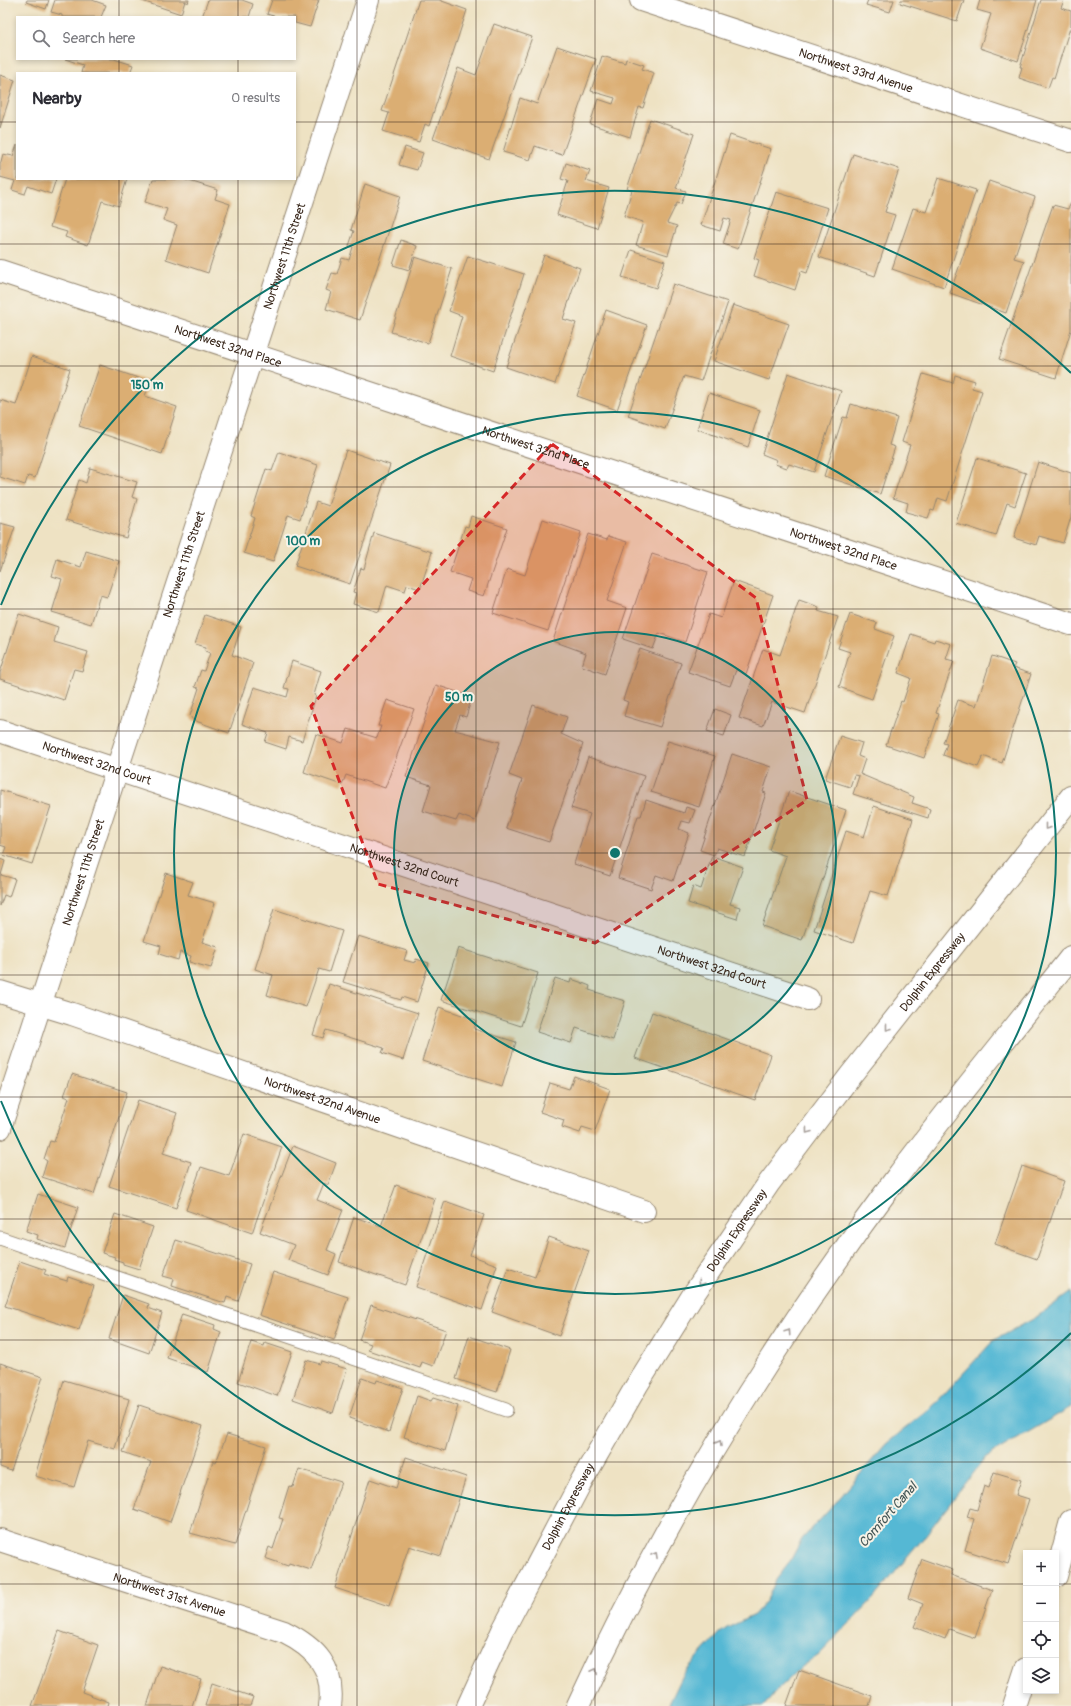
<!DOCTYPE html>
<html lang="en">
<head>
<meta charset="utf-8">
<style>
  body { margin:0; font-family:Pangolin,sans-serif; background:#f2f2f3; color:#2b2b33 }
  .controls { position:absolute; right:12px; bottom:12px; display:grid; overflow:hidden; border-radius:0px; box-shadow:0 2px 6px #0003 }
  .controls button { width:36px; height:36px; display:grid; place-items:center; padding:0; border:0; border-bottom:1px solid #e1e1e2; background:#fff; color:#2b2b33; font:20px sans-serif }
  .list { margin:0; padding:0; list-style:none }
  h2 { display:flex; justify-content:space-between; align-items:center; height:52px; margin:0; padding:0 16px; font-size:17px }
  h2 small { font-size:13px; font-weight:400; color:#7c7c81 }
  .icon { flex:none; width:22px; height:22px; fill:none; stroke:currentColor; stroke-width:2; stroke-linecap:round; stroke-linejoin:round }
  .map { position:relative; flex:none; width:1071px; height:1706px; overflow:hidden }
  .search { position:absolute; background:#fff; box-shadow:0 2px 6px #0003; left:16px; top:16px; width:280px; height:44px; display:flex; align-items:center; gap:10px; box-sizing:border-box; padding:0 14px; border-radius:0px; color:#7c7c81; font-size:15px }
  .panel { position:absolute; background:#fff; box-shadow:0 2px 6px #0003; left:16px; top:72px; width:280px; height:108px; border-radius:0px }
  .map>svg:first-child { display:block }
  .water { fill:#55b8d4; stroke:#487179 }
  .building { fill:#dbae73 }
  .lines { fill:none; stroke-linecap:round; stroke-linejoin:round }
  .service-casing { stroke:#948670; stroke-width:15 }
  .minor-casing { stroke:#948670; stroke-width:24 }
  .tertiary-casing { stroke:#948670; stroke-width:24 }
  .motorway-casing { stroke:#948670; stroke-width:24 }
  .service { stroke:#fff; stroke-width:13 }
  .minor { stroke:#fff; stroke-width:22 }
  .tertiary { stroke:#fff; stroke-width:22 }
  .motorway { stroke:#fff; stroke-width:22 }
  .oneway { stroke:#a79f9a }
  .marked { fill:#d62828; fill-opacity:0.2; stroke:#d62828; stroke-width:3; stroke-dasharray:8 5; stroke-linejoin:round }
  .grid { fill:none; stroke:#3b2a1e; stroke-width:1; stroke-opacity:0.55 }
  .ring { fill:none; stroke:#0f766e; stroke-width:2 }
  .labels { text-anchor:middle; dominant-baseline:central; stroke-width:4; stroke-linejoin:round; paint-order:stroke }
  .street-label { font-size:12px; fill:#3b2a1e; stroke:#f7f3e8 }
  .water-label { font-size:13px; font-style:italic; fill:#435555; stroke:#f7f3e8 }
  .centre { fill:#0f766e; stroke:#f7f3e8; stroke-width:2 }
  .ring-label { font-size:12px; text-anchor:middle; font-weight:bold; fill:#0f766e; stroke:#f7f3e8; stroke-width:4; stroke-linejoin:round; paint-order:stroke }
</style>
</head>
<body>
<div class="map">
<svg width="1071" height="1706" viewBox="0 0 1071 1706">
  <rect width="100%" height="100%" fill="#f7f3e8"/>
  <filter id="ink" filterUnits="userSpaceOnUse"><feTurbulence type="fractalNoise" baseFrequency=".025" numOctaves="2"/><feDisplacementMap in="SourceGraphic" scale="8" xChannelSelector="R" yChannelSelector="G"/><feConvolveMatrix kernelMatrix="1 2 1 2 8 2 1 2 1" color-interpolation-filters="sRGB"/></filter>
  <filter id="wash" filterUnits="userSpaceOnUse"><feTurbulence type="fractalNoise" baseFrequency=".012" numOctaves="4" result="noise"/><feDisplacementMap in="SourceGraphic" scale="16" xChannelSelector="R" yChannelSelector="G"/><feGaussianBlur stdDeviation="0.9" result="paint"/><feColorMatrix in="noise" values="0 0 0 0 0 0 0 0 0 0 0 0 0 0 0 0 0 1.4 0 .05"/><feComposite in="paint" operator="in"/></filter>
  <g filter="url(#wash)">
    <rect width="100%" height="100%" fill="#eee2c3"/>
    <polygon class="water" points="1071,1292 1071,1407 986,1457 921,1541 872,1600 819,1655 803,1666 773,1694 764,1706 668,1706 684,1673 689,1667 720,1633 727,1628 754,1615 767,1600 776,1580 789,1563 802,1539 830,1509 886,1444 934,1405 993,1341 1035,1318"/>
    <g id="blocks">
      <g class="building">
        <polygon points="27,0 49,0 46,9 26,2"/>
        <polygon points="55,0 92,0 106,5 101,17 62,17 62,15 51,12"/>
        <polygon points="139,0 189,0 188,3 185,1 181,14"/>
        <polygon points="208,0 242,0 253,4 249,17 202,17"/>
        <polygon points="272,0 319,0 310,27 295,23 295,17 277,17 267,14"/>
        <polygon points="419,0 439,0 467,10 429,126 425,124 419,142 383,131 389,113 382,111"/>
        <polygon points="868,0 894,0 890,12 866,5"/>
        <polygon points="901,0 964,0 957,21 900,3"/>
        <polygon points="980,0 1037,0 1018,61 980,48 991,14 977,10"/>
        <polygon points="1041,0 1064,0 1061,8 1071,11 1071,25 1054,78 1052,77 1048,88 1019,78 1022,67 1020,67"/>
        <polygon points="494,24 532,37 489,159 433,139 458,68 476,75"/>
        <polygon points="557,46 596,59 562,155 535,146 530,160 503,152 520,98 537,104"/>
        <polygon points="602,56 625,63 626,59 644,65 642,69 654,73 643,108 639,107 630,137 590,124 598,99 613,104 615,98 591,91"/>
        <polygon points="65,59 114,59 133,65 130,73 81,73 83,65"/>
        <polygon points="0,75 15,80 0,128"/>
        <polygon points="650,119 694,134 676,188 686,191 681,204 677,203 667,223 677,226 668,255 636,245 643,222 624,216 632,190 627,189"/>
        <polygon points="730,135 771,149 738,249 723,244 731,220 724,218 720,231 701,225"/>
        <polygon points="17,145 17,179 56,179 51,194 28,186 25,194 12,190 15,181 0,177 0,165 3,154 13,156"/>
        <polygon points="405,147 423,153 417,170 399,165"/>
        <polygon points="853,154 899,169 885,212 895,215 875,276 819,257"/>
        <polygon points="566,163 590,171 586,181 609,188 597,228 557,215 568,181 561,179"/>
        <polygon points="938,178 976,190 944,287 892,269 913,208 926,212"/>
        <polygon points="65,179 127,179 119,206 102,201 88,245 65,237 67,232 50,227"/>
        <polygon points="153,179 183,179 218,190 215,199 230,204 208,273 166,259 177,225 163,220 167,209 145,202"/>
        <polygon points="989,181 1035,197 1014,258 1024,261 1006,313 950,293"/>
        <polygon points="365,184 400,196 360,320 326,309 331,292 326,290 332,273 337,274 342,258 349,260 353,247 349,246 354,231 351,230"/>
        <polygon points="776,192 828,208 807,273 801,271 795,290 754,276 759,260 754,258"/>
        <polygon points="1071,203 1071,330 1056,378 999,359 1053,205 1068,209"/>
        <polygon points="401,240 417,246 409,270 393,265"/>
        <polygon points="631,250 665,261 656,288 622,277"/>
        <polygon points="544,255 580,268 563,319 576,323 555,384 506,367"/>
        <polygon points="468,256 524,274 493,371 450,356 462,316 449,311"/>
        <polygon points="415,257 452,269 428,343 391,332"/>
        <polygon points="673,284 728,302 701,381 684,376 665,429 628,416"/>
        <polygon points="733,305 789,324 769,380 714,361"/>
        <polygon points="606,310 647,325 617,410 577,396"/>
        <polygon points="32,356 70,369 35,478 28,476 25,485 0,477 0,400 16,405"/>
        <polygon points="100,365 150,382 145,396 177,407 162,454 79,426"/>
        <polygon points="788,373 841,391 814,472 789,464 787,468 775,464 777,460 762,454"/>
        <polygon points="923,374 953,383 955,375 975,381 972,388 982,391 947,501 938,498 934,511 931,510 928,518 906,512 908,503 893,498 910,445 902,442"/>
        <polygon points="709,393 760,410 748,447 697,429"/>
        <polygon points="851,404 897,418 889,445 895,447 880,494 824,476 843,417 847,418"/>
        <polygon points="346,450 390,465 350,584 295,566 316,502 328,506"/>
        <polygon points="279,452 318,465 300,519 288,515 273,562 244,553 255,518 251,516 266,469 272,471"/>
        <polygon points="977,458 1026,473 1015,506 1007,503 996,536 956,523"/>
        <polygon points="1038,462 1071,473 1071,517 1063,543 1039,536 1036,545 1014,538"/>
        <polygon points="90,468 137,482 132,497 137,499 126,538 66,520 79,480 86,483"/>
        <polygon points="471,516 507,528 484,596 467,591 471,579 450,572 465,526 468,527"/>
        <polygon points="543,519 581,532 548,631 493,613 507,569 525,575"/>
        <polygon points="0,523 15,527 0,571"/>
        <polygon points="374,533 432,552 420,589 407,585 405,591 387,585 379,612 353,604 356,593 353,592 361,568 364,569"/>
        <polygon points="588,534 607,540 608,536 627,542 607,601 627,608 605,674 582,666 586,653 553,641"/>
        <polygon points="86,551 119,561 107,597 100,595 91,624 52,612 62,579 52,576 57,559 81,567"/>
        <polygon points="652,554 708,572 685,642 659,633 653,649 623,639"/>
        <polygon points="734,581 773,595 746,674 736,670 730,686 688,672 709,614 721,618"/>
        <polygon points="799,600 819,607 818,611 838,617 805,713 772,702 763,726 739,718 763,649 780,655"/>
        <polygon points="19,614 58,627 54,642 88,652 82,671 74,669 64,700 0,679 0,673"/>
        <polygon points="850,614 877,623 875,629 894,636 872,699 839,687 850,652 838,648"/>
        <polygon points="205,615 241,627 232,655 253,663 229,733 193,720 190,716 199,688 195,687 201,670 204,671 210,653 205,651 206,647 195,644"/>
        <polygon points="911,634 934,642 935,639 951,644 946,659 954,661 936,713 939,714 924,758 886,745 901,701 903,702 911,678 898,673"/>
        <polygon points="640,649 681,663 660,727 624,716 628,702 623,700"/>
        <polygon points="992,656 1015,664 1013,668 1031,674 1002,763 983,756 978,767 943,755 947,744 943,743 958,700 976,706"/>
        <polygon points="292,661 321,671 314,695 316,696 302,741 289,737 286,749 265,742 268,733 242,724 254,687 287,697 289,689 284,688"/>
        <polygon points="436,685 472,697 466,717 460,715 455,730 500,742 475,821 459,815 456,821 423,811 431,785 406,777"/>
        <polygon points="387,700 414,709 385,788 346,775 342,785 304,772 316,734 343,743 348,729 377,738 381,726 378,726"/>
        <polygon points="533,705 567,717 561,734 583,744 549,842 506,828 522,780 509,775"/>
        <polygon points="715,709 731,715 724,736 707,731"/>
        <polygon points="840,736 862,743 858,756 865,759 860,774 914,797 912,803 930,809 928,818 853,794 859,776 854,775 850,787 825,779"/>
        <polygon points="668,741 715,756 699,807 651,792"/>
        <polygon points="732,754 771,767 763,792 766,793 745,857 717,848 714,855 700,850"/>
        <polygon points="588,757 644,776 610,876 574,864 590,814 571,808"/>
        <polygon points="0,790 51,806 32,864 3,855 6,847 0,845"/>
        <polygon points="789,791 846,810 802,940 762,926 786,856 769,850"/>
        <polygon points="646,800 684,813 686,807 695,810 690,823 682,821 679,829 689,833 673,881 656,875 651,889 618,878 638,816 641,816"/>
        <polygon points="874,806 913,819 888,896 870,891 853,943 814,930 846,831 864,837"/>
        <polygon points="712,856 743,867 730,904 740,907 737,919 688,903 693,886 701,889"/>
        <polygon points="0,859 5,861 1,875 15,879 9,897 4,895 0,906"/>
        <polygon points="166,873 193,882 188,895 215,903 202,942 218,947 211,968 189,962 191,956 180,952 178,960 159,954 161,946 144,941"/>
        <polygon points="274,909 342,931 329,972 319,969 306,1007 267,995 273,975 255,969"/>
        <polygon points="358,936 407,951 404,960 415,963 416,959 429,963 417,1002 402,997 401,1000 343,982"/>
        <polygon points="458,948 538,973 521,1026 441,1000"/>
        <polygon points="555,978 570,983 571,979 580,982 590,986 589,990 625,1001 613,1040 576,1028 571,1043 537,1032"/>
        <polygon points="329,984 418,1013 403,1060 382,1053 384,1048 326,1030 323,1038 313,1035"/>
        <polygon points="439,1007 476,1020 474,1029 516,1042 502,1087 422,1061"/>
        <polygon points="652,1012 771,1055 755,1100 635,1058"/>
        <polygon points="72,1074 127,1092 94,1194 42,1177 47,1161 44,1159 50,1141 54,1142 69,1098 64,1096"/>
        <polygon points="574,1076 610,1089 595,1131 582,1127 580,1133 562,1127 564,1120 540,1112 550,1083 569,1089"/>
        <polygon points="138,1100 177,1113 163,1153 191,1162 176,1208 109,1186"/>
        <polygon points="244,1134 282,1147 252,1233 186,1210 201,1167 229,1176"/>
        <polygon points="293,1146 336,1163 328,1185 324,1183 317,1200 343,1210 327,1250 336,1254 328,1275 288,1260 294,1245 260,1232"/>
        <polygon points="1022,1166 1064,1181 1037,1259 995,1244"/>
        <polygon points="396,1185 435,1199 405,1285 339,1262 354,1217 381,1226"/>
        <polygon points="38,1194 78,1207 65,1248 37,1239 38,1235 26,1231"/>
        <polygon points="445,1201 484,1215 470,1255 497,1265 482,1310 416,1287"/>
        <polygon points="115,1214 153,1227 139,1269 123,1264 123,1262 114,1259 115,1257 102,1253"/>
        <polygon points="549,1237 589,1251 559,1336 492,1312 508,1268 535,1277"/>
        <polygon points="176,1240 250,1264 238,1301 227,1297 225,1303 172,1286 174,1279 163,1276"/>
        <polygon points="20,1261 46,1270 44,1274 67,1281 68,1277 94,1286 79,1330 5,1306"/>
        <polygon points="273,1272 348,1297 334,1340 259,1315"/>
        <polygon points="123,1295 149,1304 148,1308 162,1313 149,1353 109,1339"/>
        <polygon points="371,1305 446,1330 433,1366 422,1362 420,1368 368,1350 371,1344 359,1340"/>
        <polygon points="182,1314 215,1325 214,1329 221,1332 208,1372 167,1358"/>
        <polygon points="469,1336 510,1350 497,1392 456,1379"/>
        <polygon points="251,1342 264,1346 265,1343 292,1352 277,1396 238,1382"/>
        <polygon points="306,1360 320,1364 321,1361 347,1369 333,1413 293,1399"/>
        <polygon points="0,1363 43,1377 11,1471 0,1467"/>
        <polygon points="362,1378 376,1383 377,1380 403,1388 389,1432 349,1418"/>
        <polygon points="64,1380 129,1399 115,1449 88,1441 74,1487 35,1476"/>
        <polygon points="417,1396 431,1401 433,1398 458,1406 445,1451 404,1437"/>
        <polygon points="139,1405 203,1426 170,1522 134,1509 151,1462 123,1452"/>
        <polygon points="227,1434 266,1446 235,1545 190,1533 213,1461 216,1462"/>
        <polygon points="406,1457 466,1477 441,1556 409,1546 389,1606 335,1588 370,1479 396,1488"/>
        <polygon points="299,1469 341,1482 311,1570 289,1563 288,1566 265,1558 269,1547 273,1549 283,1519 279,1518 289,1486 293,1487"/>
        <polygon points="994,1472 1021,1480 1016,1495 1029,1499 1008,1564 965,1550 974,1519 967,1517 970,1508 977,1510 984,1486 989,1488"/>
        <polygon points="922,1559 953,1570 951,1575 992,1590 975,1638 949,1629 945,1639 914,1627 923,1604 908,1598"/>
        <polygon points="59,1631 98,1645 82,1692 109,1702 108,1706 32,1706"/>
        <polygon points="160,1666 201,1679 192,1706 147,1706"/>
        <polygon points="799,1670 872,1696 869,1706 786,1706"/>
        <polygon points="212,1683 253,1697 250,1706 205,1706"/>
      </g>
    </g>
  </g>
  <g filter="url(#ink)">
    <use href="#blocks" fill-opacity="0" stroke="#948670" stroke-width="1"/>
    <g class="lines">
      <defs>
        <polyline id="service" points="0,1238 506,1410"/>
        <g id="minor">
          <path id="s1" d="M641,0L1071,141"/>
          <path id="s2" d="M0,271L1071,624"/>
          <path id="s3" d="M0,731L808,999"/>
          <path id="s4" d="M0,992L72,1014L644,1211"/>
          <path id="s5" d="M0,1540L284,1632C316,1648 335,1668 330,1706"/>
          <polyline points="1056,1576 1071,1521"/>
          <polyline points="1014,1706 1026,1669"/>
        </g>
        <g id="tertiary">
          <path id="s6" d="M0,1128L368,0"/>
        </g>
        <g id="motorway">
          <path id="s7" d="M468,1706L503,1630L581,1482L637,1385L695,1292L769,1183L850,1076L1071,797"/>
          <path d="M578,1706C664,1519 774,1342 897,1177C953,1102 1013,1030 1071,957"/>
        </g>
      </defs>
      <use href="#service" class="service-casing"/>
      <use href="#minor" class="minor-casing"/>
      <use href="#tertiary" class="tertiary-casing"/>
      <use href="#motorway" class="motorway-casing"/>
      <use href="#service" class="service"/>
      <use href="#minor" class="minor"/>
      <use href="#tertiary" class="tertiary"/>
      <use href="#motorway" class="motorway"/>
    </g>
    <defs><path id="oneway-chevron" d="M-2-3.5L2.5 0L-2 3.5" fill="none" stroke-width="1.6" stroke-linecap="round" stroke-linejoin="round"/></defs>
    <g class="oneway">
      <use href="#oneway-chevron" transform="translate(1047 827) rotate(128)"/>
      <use href="#oneway-chevron" transform="translate(888 1028) rotate(128)"/>
      <use href="#oneway-chevron" transform="translate(808 1131) rotate(127)"/>
      <use href="#oneway-chevron" transform="translate(701 1283) rotate(124)"/>
      <use href="#oneway-chevron" transform="translate(788 1332) rotate(-56)"/>
      <use href="#oneway-chevron" transform="translate(719 1443) rotate(-59)"/>
      <use href="#oneway-chevron" transform="translate(655 1555) rotate(-61)"/>
      <use href="#oneway-chevron" transform="translate(595 1671) rotate(-63)"/>
    </g>
  </g>
  <path class="marked" d="M552,444L756,598L807,800L595,943L378,884L311,706Z"/>
  <path class="grid" d="M119,0V17M238,0V17M357,0V1706M476,0V1706M595,0V1706M714,0V1706M833,0V1706M952,0V1706M119,59V73M238,59V73M0,122H17M295,122H1071M119,179V1706M238,179V1706M0,244H1071M0,366H1071M0,487H1071M0,609H1071M0,731H1071M0,853H1071M0,975H1071M0,1097H1071M0,1219H1071M0,1340H1071M0,1462H1071M0,1584H1026M1056,1584H1071"/>
  <circle cx="615" cy="853" r="221" fill="#0f766e" fill-opacity=".12"/>
  <g class="ring">
    <circle cx="615" cy="853" r="221"/>
    <circle cx="615" cy="853" r="441"/>
    <path d="M1071 1333A662 662 0 0 1 1 1101M1 605A662 662 0 0 1 1071 373"/>
  </g>
  <g class="labels">
    <g class="street-label">
      <text stroke="none"><textPath href="#s1" startOffset="226">Northwest 33rd Avenue</textPath></text>
      <text stroke="none"><textPath href="#s6" startOffset="917">Northwest 11th Street</textPath></text>
      <text stroke="none"><textPath href="#s2" startOffset="240">Northwest 32nd Place</textPath></text>
      <text stroke="none"><textPath href="#s2" startOffset="564">Northwest 32nd Place</textPath></text>
      <text stroke="none"><textPath href="#s2" startOffset="888">Northwest 32nd Place</textPath></text>
      <text stroke="none"><textPath href="#s6" startOffset="593">Northwest 11th Street</textPath></text>
      <text stroke="none"><textPath href="#s3" startOffset="102">Northwest 32nd Court</textPath></text>
      <text stroke="none"><textPath href="#s3" startOffset="426">Northwest 32nd Court</textPath></text>
      <text stroke="none"><textPath href="#s6" startOffset="269">Northwest 11th Street</textPath></text>
      <text stroke="none"><textPath href="#s3" startOffset="750">Northwest 32nd Court</textPath></text>
      <text stroke="none"><textPath href="#s7" startOffset="871">Dolphin Expressway</textPath></text>
      <text stroke="none"><textPath href="#s4" startOffset="340">Northwest 32nd Avenue</textPath></text>
      <text stroke="none"><textPath href="#s7" startOffset="547">Dolphin Expressway</textPath></text>
      <text stroke="none"><textPath href="#s7" startOffset="223">Dolphin Expressway</textPath></text>
      <text stroke="none"><textPath href="#s5" startOffset="178">Northwest 31st Avenue</textPath></text>
    </g>
    <g class="water-label">
      <text transform="translate(888 1515) rotate(-49)">Comfort Canal</text>
    </g>
  </g>
  <circle cx="615" cy="853" r="6" class="centre"/>
  <g class="ring-label">
    <text x="147" y="389">150 m</text>
    <text x="303" y="545">100 m</text>
    <text x="459" y="701">50 m</text>
  </g>
</svg>
<div class="controls">
<button>+</button>
<button>−</button>
<button><svg class="icon" aria-label="locate" viewBox="0 0 24 24"><circle cx="12" cy="12" r="6"/><path d="M12 2v4M12 18v4M2 12h4M18 12h4"/></svg></button>
<button><svg class="icon" aria-label="layers" viewBox="0 0 24 24"><path d="M12 4l9 5-9 5-9-5zM3 14l9 5 9-5"/></svg></button>
</div>
<div class="search"><svg class="icon" aria-label="search" viewBox="0 0 24 24"><circle cx="10" cy="10" r="6"/><path d="M15 15l6 6"/></svg>Search here</div>
<section class="panel">
<h2>Nearby<small>0 results</small></h2>
<ul class="list">
</ul>
</section>
</div>
</body>
</html>
